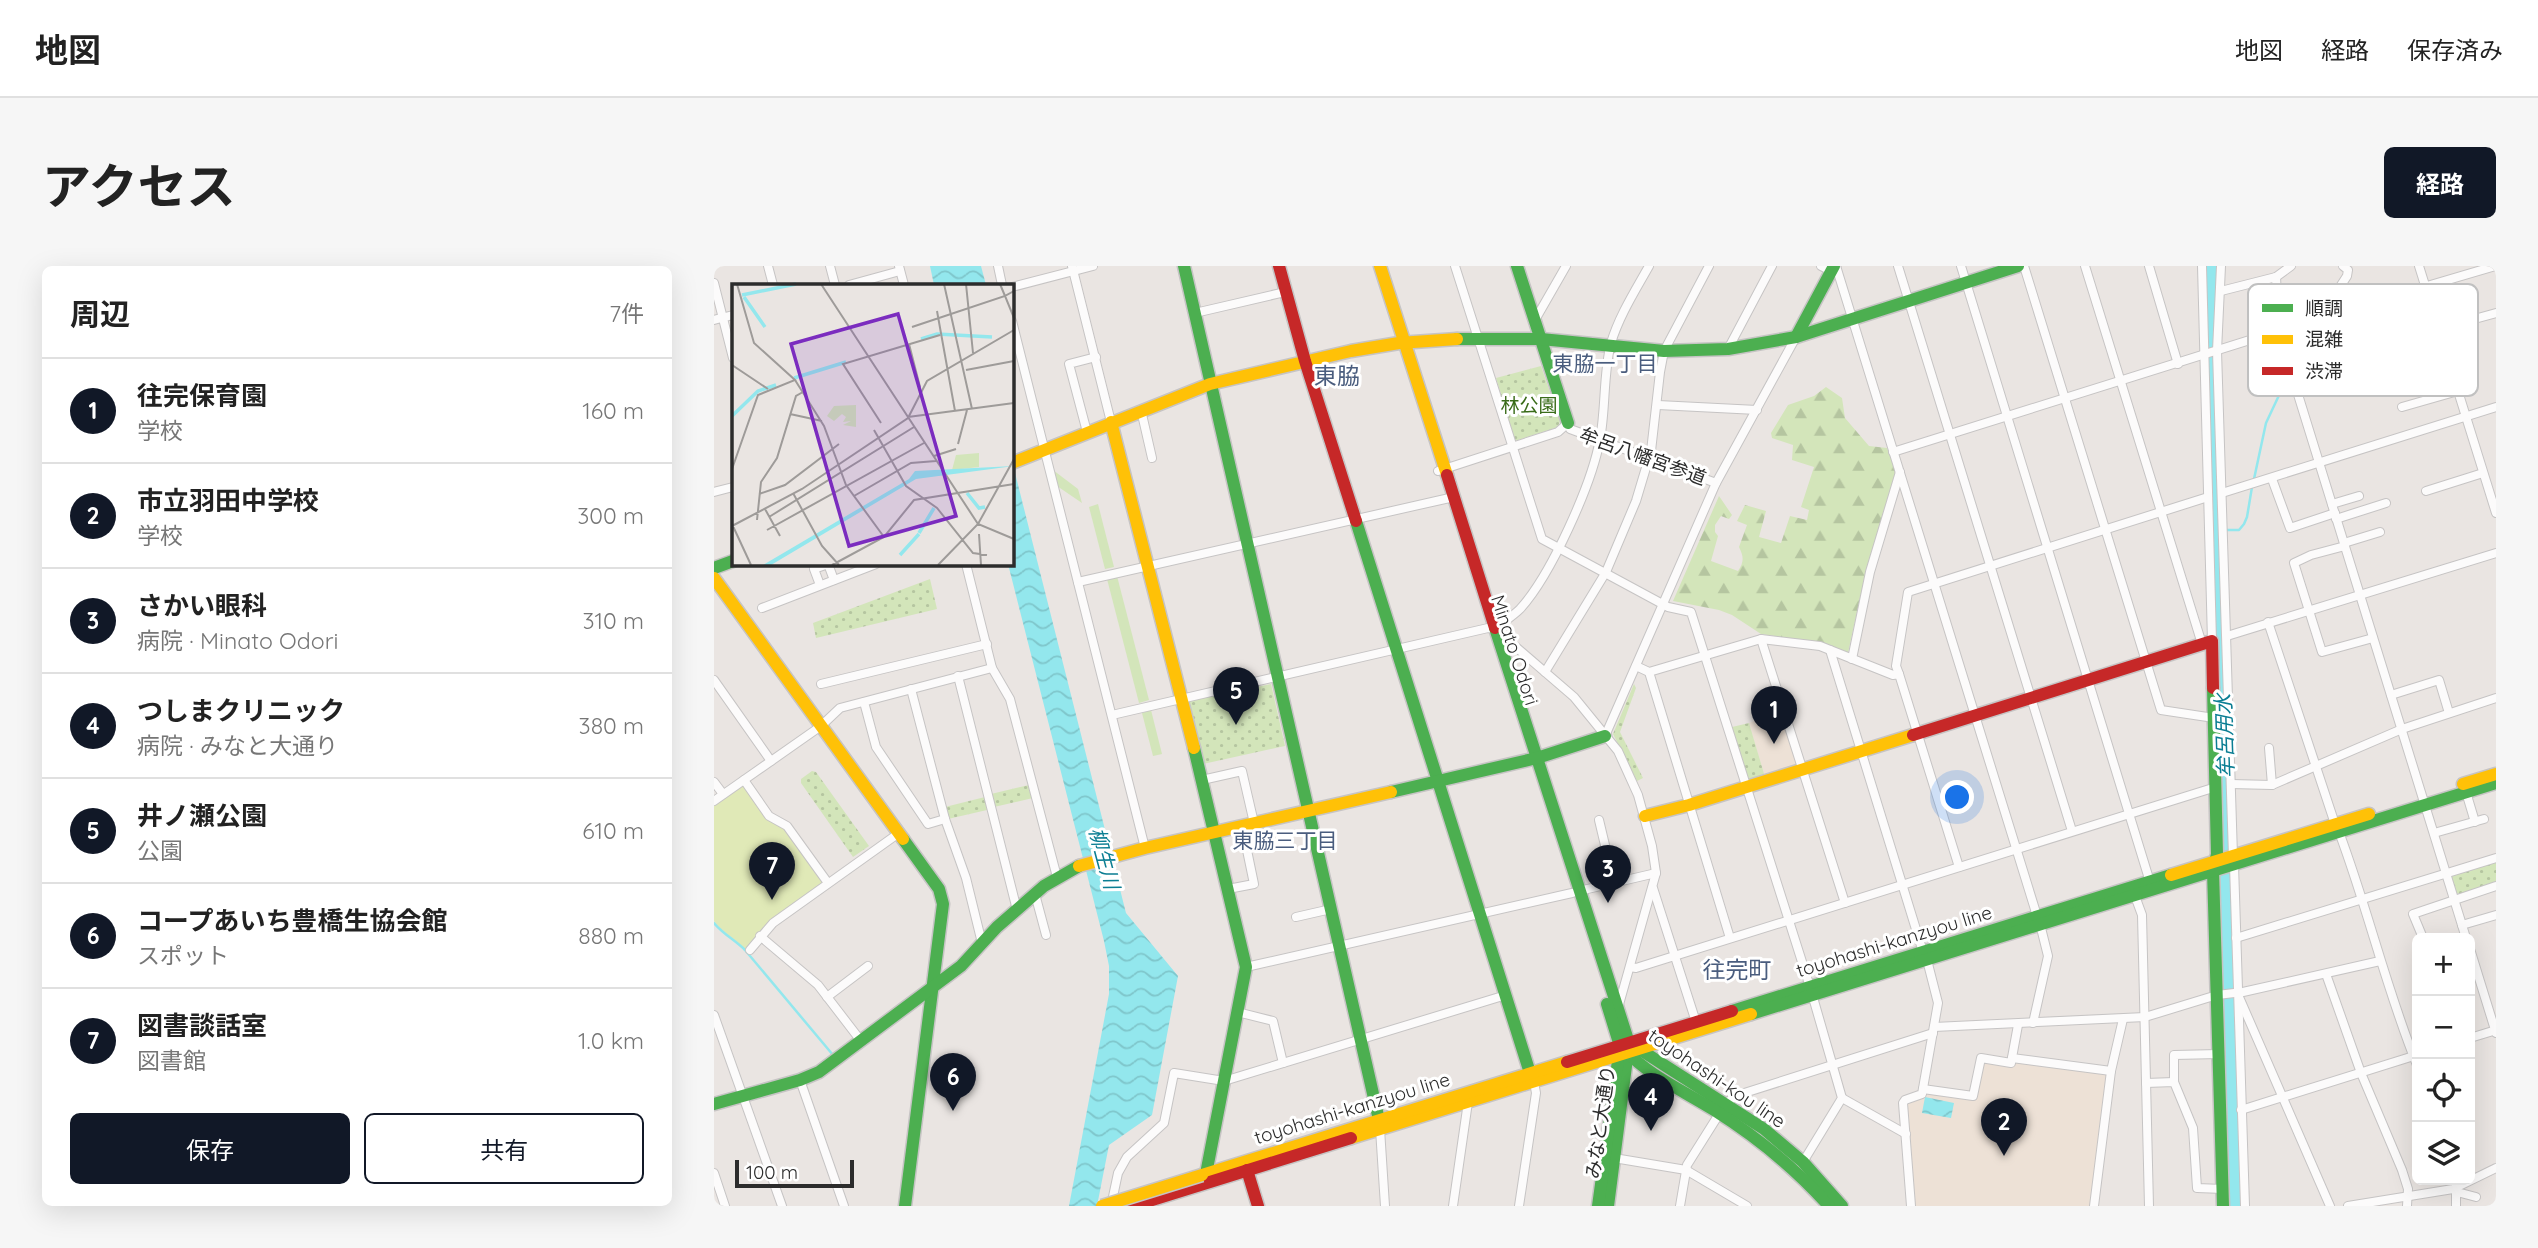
<!DOCTYPE html>
<html lang="ja">
<head>
<meta charset="utf-8">
<style>
  body { margin:0; font-family:Quicksand,"Noto Sans JP",sans-serif; background:#f6f6f6; color:#222 }
  .controls { position:absolute; right:21px; bottom:21px; display:grid; overflow:hidden; border-radius:10px; box-shadow:0 7px 28px #0002 }
  .controls button { width:63px; height:63px; display:grid; place-items:center; padding:0; border:0; border-bottom:2px solid #e0e0e0; background:#fff; color:#222; font:35px sans-serif }
  .scale { position:absolute; left:21px; bottom:18px; width:119px; box-sizing:border-box; padding-left:7px; border:4px solid #2c2c2c; border-top:0; font-size:19px; line-height:24px; white-space:nowrap; color:#2c2c2c; -webkit-text-stroke:5px #fff; paint-order:stroke }
  .you { position:absolute; left:1244px; top:532px; width:24px; height:24px; margin:-18px; border:5px solid #fff; border-radius:50%; background:#1a73e8; box-shadow:0 0 0 10px #1a73e833 }
  .badge { display:grid; place-items:center; width:46px; height:46px; border-radius:50%; background:#111827; color:#fff; font-size:23px; font-weight:700 }
  .pin { position:absolute; translate:-50% -58px; filter:drop-shadow(0 2px 4px #0008) }
  .pin::after { content:''; position:absolute; top:37px; width:24px; height:21px; background:inherit; clip-path:polygon(0 0,100% 0,50% 100%) }
  .list { margin:0; padding:0; list-style:none }
  h2 { display:flex; justify-content:space-between; align-items:center; height:91px; margin:0; padding:0 28px; font-size:30px }
  h2 small { font-size:23px; font-weight:400; color:#767676 }
  .list li { display:grid; grid-template-columns:46px 1fr auto; gap:21px; align-items:center; box-sizing:border-box; height:105px; padding:0 28px; border-top:2px solid #e0e0e0 }
  .list b { display:block; font-size:26px; white-space:nowrap }
  .list p { margin:0; font-size:23px; white-space:nowrap; color:#767676 }
  .list em { font-size:23px; font-style:normal; color:#767676 }
  .actions { display:flex; gap:14px; padding:21px 28px }
  .actions a { flex:1; padding:16px 0; border:2px solid #111827; border-radius:10px; text-align:center; font-size:24px; color:#111827 }
  .actions .main { background:#111827; color:#fff }
  .icon { flex:none; width:38px; height:38px; fill:none; stroke:currentColor; stroke-width:2; stroke-linecap:round; stroke-linejoin:round }
  .map { position:relative; flex:none; width:1782px; height:940px; overflow:hidden; border-radius:10px }
  header { display:flex; align-items:center; gap:42px; box-sizing:border-box; height:98px; padding:0 35px; background:#fff; border-bottom:2px solid #e0e0e0 }
  header strong { font-size:33px }
  nav { display:flex; gap:38px; margin-inline-start:auto; font-size:24px }
  .intro { display:flex; align-items:center; justify-content:space-between; box-sizing:border-box; height:168px; padding:0 42px }
  h1 { margin:0; font-size:49px }
  .button { padding:18px 32px; border-radius:10px; background:#111827; color:#fff; font-size:24px; font-weight:700 }
  main { display:flex; gap:42px; padding:0 42px }
  aside { flex:1; background:#fff; border-radius:10px; box-shadow:0 7px 28px #0002 }
  .map>svg:first-child { display:block }
  .education { fill:#ede1d6 }
  .grass { fill:#d3e5ba }
  .forest { fill:url(#forest-firs) }
  .park { fill:url(#park-dots) }
  .pitch { fill:#e0e9b7 }
  .water { fill:url(#water-waves) }
  .lines { fill:none; stroke-linecap:round; stroke-linejoin:round }
  .stream { stroke:#93e7ed; stroke-width:2.5 }
  .river { stroke:#93e7ed; stroke-width:14 }
  .street-casing { stroke:#c6c4c4; stroke-width:10 }
  .fast-casing { stroke:#c6c4c4; stroke-width:15 }
  .slow-casing { stroke:#c6c4c4; stroke-width:15 }
  .jam-casing { stroke:#c6c4c4; stroke-width:15 }
  .street { stroke:#fcfbfb; stroke-width:8 }
  .fast { stroke:#4caf50; stroke-width:12 }
  .slow { stroke:#ffc107; stroke-width:12 }
  .jam { stroke:#c62828; stroke-width:12 }
  .slow-bridge-casing { stroke:#c6c4c4; stroke-width:15; stroke-linecap:butt }
  .slow-bridge { stroke:#ffc107; stroke-width:12 }
  .labels { text-anchor:middle; dominant-baseline:central; stroke-width:6; stroke-linejoin:round; paint-order:stroke }
  .park-label { font-size:19px; fill:#3a6c19; stroke:#fff }
  .street-label { font-size:19px; fill:#2c2c2c; stroke:#fff }
  .neighbourhood-label { font-size:21px; fill:#4a5d7e; stroke:#fff }
  .water-label { font-size:21px; font-style:italic; fill:#0b7e93; stroke:#fff }
  .quarter-label { font-size:23px; fill:#4a5d7e; stroke:#fff }
  .inset-river { fill:none; stroke:#93e7ed; stroke-width:3.5 }
  .inset-road { fill:none; stroke:#9e9b99; stroke-width:2 }
  .view { fill:#7b2cbf; fill-opacity:0.15; stroke:#7b2cbf; stroke-width:3.5 }
  .inset-edge { fill:none; stroke:#2c2c2c; stroke-width:3.5 }
  .key { fill:#fff; stroke:#c0c0c0; stroke-width:2 }
  .key-label { font-size:19px; fill:#2c2c2c }
</style>
</head>
<body>
<header>
<strong>地図</strong>
<nav><a>地図</a><a>経路</a><a>保存済み</a></nav>
</header>
<div class="intro"><h1>アクセス</h1><a class="button">経路</a></div>
<main>
<aside>
<h2>周辺<small>7件</small></h2>
<ul class="list">
<li><span class="badge">1</span><div><b>往完保育園</b><p>学校</p></div><em>160 m</em></li>
<li><span class="badge">2</span><div><b>市立羽田中学校</b><p>学校</p></div><em>300 m</em></li>
<li><span class="badge">3</span><div><b>さかい眼科</b><p>病院 · Minato Odori</p></div><em>310 m</em></li>
<li><span class="badge">4</span><div><b>つしまクリニック</b><p>病院 · みなと大通り</p></div><em>380 m</em></li>
<li><span class="badge">5</span><div><b>井ノ瀬公園</b><p>公園</p></div><em>610 m</em></li>
<li><span class="badge">6</span><div><b>コープあいち豊橋生協会館</b><p>スポット</p></div><em>880 m</em></li>
<li><span class="badge">7</span><div><b>図書談話室</b><p>図書館</p></div><em>1.0 km</em></li>
</ul>
<div class="actions"><a class="main">保存</a><a>共有</a></div>
</aside>
<div class="map">
<svg width="1782" height="940" viewBox="0 0 1782 940">
  <defs>
    <pattern id="forest-firs" width="22" height="20" patternUnits="userSpaceOnUse" patternTransform="scale(1.75)"><rect width="22" height="20" fill="#d3e5ba"/><path d="M5 1l3.5 6h-7zM16 11l3.5 6h-7z" fill="#b5c5a0"/></pattern>
    <pattern id="park-dots" width="8" height="8" patternUnits="userSpaceOnUse" patternTransform="scale(1.75)"><rect width="8" height="8" fill="#d3e5ba"/><path d="M2 2h.1M6 6h.1" fill="none" stroke="#b5c5a0" stroke-width="1.8" stroke-linecap="round"/></pattern>
    <pattern id="water-waves" width="16" height="10" patternUnits="userSpaceOnUse" patternTransform="scale(1.75)"><rect width="16" height="10" fill="#93e7ed"/><path d="M0 5q4-4 8 0t8 0" fill="none" stroke="#7fc6cb"/></pattern>
  </defs>
  <rect width="100%" height="100%" fill="#eae5e2"/>
  <g class="education">
    <polygon points="1068,446 1085,500 1051,511 1035,457"/>
    <polygon points="1269,795 1300,795 1394,809 1378,940 1201,940 1192,840 1195,835 1206,833 1216,827 1261,832"/>
  </g>
  <g class="grass">
    <polygon points="339,204 364,223 368,237 343,220"/>
    <polygon points="384,238 400,301 391,303 375,241"/>
    <polygon points="403,310 435,434 425,437 393,313"/>
    <polygon points="437,444 448,488 439,490 428,447"/>
  </g>
  <path class="forest" d="M1112,121L1128,132L1131,152L1155,180L1173,182L1182,205L1152,305L1134,387L1109,377L1047,368L1018,349L1005,344L959,335L1005,230L1018,249L1015,253L1007,250L1001,259V266L1004,270L997,295L1024,305C1030,296 1030,291 1025,281L1033,259L1023,255L1031,239L1052,245L1045,271L1067,277L1076,250L1093,254L1095,244L1087,241L1100,201L1078,194L1079,179L1058,172L1057,167L1074,139L1100,130Z"/>
  <g class="park">
    <polygon points="827,100 846,155 844,161 801,175 782,112"/>
    <polygon points="216,313 223,343 102,372 99,357"/>
    <polygon points="557,418 571,480 489,498 473,438 475,435"/>
    <polygon points="920,418 922,422 906,466 929,512 923,515 899,468"/>
    <polygon points="1035,457 1051,511 1034,515 1018,461"/>
    <polygon points="98,505 102,506 155,580 139,591 87,517 87,513"/>
    <polygon points="315,519 319,532 280,541 277,528"/>
    <polygon points="271,531 273,544 234,553 231,541"/>
    <polygon points="1782,594 1782,617 1746,628 1741,627 1737,612 1738,608"/>
  </g>
  <path class="pitch" d="M29,519L52,552L71,563L109,616L57,655L31,683C21,672 9,667 0,655V539Z"/>
  <g class="water">
    <polygon points="216,0 267,0 272,19 220,19"/>
    <polygon points="298,195 412,647 464,710 438,849 395,879 383,940 355,940 395,728 395,700 390,675 294,298 298,298"/>
    <polygon points="1211,831 1240,837 1237,852 1208,847"/>
  </g>
  <g class="lines">
    <g class="stream">
      <polyline points="1578,103 1607,58"/>
      <polyline points="1540,213 1552,157 1575,108"/>
      <polyline points="1512,264 1525,264 1530,258 1533,251 1538,221"/>
      <path d="M0,657C9,668 21,674 31,684L119,789"/>
    </g>
    <polyline class="river" points="1497,0 1495,7 1523,940"/>
    <defs>
      <g id="street">
        <polyline points="54,0 59,19"/>
        <polyline points="116,0 121,19"/>
        <polyline points="185,0 190,19"/>
        <polyline points="284,0 288,19"/>
        <polyline points="358,0 397,156"/>
        <polyline points="741,0 828,273 954,341 977,346 1096,721 1128,832 1089,896"/>
        <polyline points="1107,0 1117,5"/>
        <polyline points="1122,0 1328,666 1334,690 1319,757"/>
        <polyline points="1184,0 1358,565"/>
        <polyline points="1247,0 1436,616"/>
        <polyline points="1310,0 1447,444 1500,452"/>
        <polyline points="1371,0 1488,378"/>
        <polyline points="1435,0 1464,98"/>
        <polyline points="1488,0 1498,375"/>
        <polyline points="1507,0 1503,85 1519,590"/>
        <polyline points="1705,0 1782,247"/>
        <polyline points="1562,11 1565,67 1752,672"/>
        <polyline points="0,17 19,92"/>
        <polyline points="135,19 186,5"/>
        <polyline points="298,21 379,0"/>
        <polyline points="1507,25 1562,11 1577,0"/>
        <polyline points="1625,46 1622,27 1633,10 1634,4 1629,0"/>
        <polyline points="481,47 571,26"/>
        <polyline points="0,54 19,49"/>
        <polyline points="821,54 852,0"/>
        <polyline points="298,55 431,582"/>
        <polyline points="1724,63 1782,47"/>
        <polyline points="1014,83 1058,0"/>
        <polyline points="1731,84 1757,77"/>
        <polyline points="1581,120 1590,112 1622,62 1637,53 1635,44"/>
        <polyline points="1684,126 1739,109"/>
        <polyline points="944,139 1043,144"/>
        <polyline points="1688,141 1744,125"/>
        <polyline points="427,144 438,192"/>
        <polyline points="373,166 355,98 382,91"/>
        <polyline points="1179,186 1625,46 1781,0"/>
        <polyline points="724,205 844,166 854,157 856,163 1002,217"/>
        <polyline points="1558,213 1576,262 1621,247"/>
        <polyline points="1712,225 1769,207"/>
        <polyline points="0,226 19,221"/>
        <polyline points="1508,227 1782,141"/>
        <polyline points="1618,238 1645,230"/>
        <polyline points="1622,253 1672,237"/>
        <polyline points="1630,277 1666,266"/>
        <polyline points="1631,280 1597,289 1580,297 1608,386 1659,372"/>
        <polyline points="252,298 278,402 296,433 343,611"/>
        <polyline points="364,316 740,231"/>
        <polyline points="106,319 100,303 114,298 120,314"/>
        <polyline points="48,342 162,298"/>
        <polyline points="1554,356 1621,558"/>
        <polyline points="1513,370 1782,287"/>
        <polyline points="1047,373 1131,637"/>
        <polyline points="1116,384 1209,686"/>
        <polyline points="1138,393 1156,306 1186,206"/>
        <polyline points="922,400 935,406 1047,373 1106,380 1179,409 1185,408 1245,601"/>
        <polyline points="831,406 892,306 922,235 937,185 946,106 950,85 995,0"/>
        <polyline points="935,406 1016,672"/>
        <polyline points="1185,408 1182,400 1194,326 1494,231"/>
        <polyline points="244,410 303,644"/>
        <polyline points="0,414 57,495"/>
        <polyline points="107,418 273,378"/>
        <polyline points="197,423 231,553 252,612 268,677"/>
        <polyline points="1677,429 1725,414 1735,447"/>
        <polyline points="150,436 162,481 214,558 231,553"/>
        <polyline points="398,449 774,362 781,363"/>
        <polyline points="891,470 1002,217 1082,71"/>
        <polyline points="1555,482 1558,519"/>
        <polyline points="30,514 55,550 73,560 114,617"/>
        <polyline points="488,514 528,505 540,557"/>
        <polyline points="0,516 9,528"/>
        <polyline points="1517,518 1558,519 1688,463 1782,432"/>
        <polyline points="1752,526 1761,556"/>
        <polyline points="0,535 107,460 126,442 278,402"/>
        <polyline points="885,554 900,617"/>
        <path d="M1625,566C1654,643 1672,723 1703,799"/>
        <polyline points="1720,567 1770,553"/>
        <polyline points="1520,599 1531,940"/>
        <polyline points="939,622 982,756"/>
        <polyline points="514,623 540,618 528,560"/>
        <polyline points="865,625 942,607"/>
        <polyline points="321,628 332,669"/>
        <polyline points="1421,630 1428,649 1435,940"/>
        <polyline points="582,651 617,643"/>
        <polyline points="1748,659 1782,649"/>
        <polyline points="46,670 104,719 147,775"/>
        <polyline points="1522,672 1782,592"/>
        <polyline points="1709,672 1699,648 1782,620"/>
        <polyline points="1756,683 1782,767"/>
        <polyline points="36,684 59,657 185,567"/>
        <polyline points="532,701 858,627"/>
        <polyline points="916,701 922,702 1502,521"/>
        <polyline points="1612,708 1647,807 1688,904 1694,923 1693,940"/>
        <polyline points="113,731 154,700"/>
        <polyline points="1525,731 1616,940"/>
        <path d="M904,742L942,607L938,580L924,529L904,485L860,431L781,363C789,356 799,350 806,343C837,309 878,218 886,173C892,142 889,108 897,77C905,50 921,25 935,0"/>
        <polyline points="523,746 559,755 569,797"/>
        <polyline points="0,749 68,940"/>
        <polyline points="1220,761 1431,751 1503,729 1529,726 1666,695"/>
        <polyline points="1756,772 1782,764"/>
        <polyline points="1298,792 1397,805"/>
        <polyline points="86,814 130,940"/>
        <polyline points="1460,816 1460,789 1505,788"/>
        <polyline points="1432,817 1460,816 1479,862 1483,922 1509,923"/>
        <polyline points="1209,823 1259,830 1267,792 1297,797 1304,759"/>
        <polyline points="1128,832 1192,868"/>
        <polyline points="1527,844 1703,789"/>
        <polyline points="666,863 671,940"/>
        <polyline points="900,892 972,904 1033,940"/>
        <polyline points="0,907 11,940"/>
        <polyline points="1742,922 1742,940"/>
        <polyline points="1743,926 1762,931"/>
        <polyline points="397,940 404,907 413,891 450,857 460,807 510,815 792,729"/>
        <polyline points="739,940 754,836"/>
        <polyline points="805,940 822,827 820,816"/>
        <polyline points="966,940 973,899 1012,837 1024,829 1219,767"/>
        <polyline points="1197,940 1189,837 1191,834 1208,828 1224,737 1213,694"/>
        <polyline points="1380,940 1397,805 1409,753"/>
        <polyline points="1634,940 1739,923 1782,902"/>
      </g>
      <g id="fast">
        <polyline points="470,0 665,854"/>
        <polyline points="803,0 854,157"/>
        <polyline points="1082,71 1120,0"/>
        <polyline points="743,73 827,73 950,85 1014,83 1082,71 1304,0"/>
        <polyline points="642,255 816,807"/>
        <polyline points="0,302 19,295"/>
        <polyline points="781,362 915,777 894,940"/>
        <polyline points="1499,422 1503,588 1499,605 1509,940"/>
        <polyline points="480,482 532,701 492,908"/>
        <polyline points="677,526 823,492 891,470"/>
        <polyline points="189,573 225,623 229,638 191,940"/>
        <polyline points="1018,745 1457,609"/>
        <polyline points="1037,748 1782,517"/>
        <polyline points="922,781 1050,863 1089,896 1128,940"/>
        <path d="M911,784C935,810 970,825 1000,844C1043,871 1081,902 1115,940"/>
        <polyline points="0,838 86,814 105,806 247,700 283,661 330,620 365,600"/>
        <polyline points="884,940 906,780 893,738"/>
      </g>
      <g id="slow">
        <polyline points="666,0 733,209"/>
        <polyline points="397,156 480,482"/>
        <polyline points="298,197 496,118 637,85 685,77 743,73"/>
        <polyline points="0,312 189,573"/>
        <polyline points="1749,518 1782,508"/>
        <polyline points="931,550 975,539 1199,469"/>
        <polyline points="365,600 431,582 677,526"/>
        <polyline points="1457,609 1655,548"/>
        <polyline points="637,872 1037,748"/>
        <polyline points="488,909 853,796"/>
      </g>
      <g id="jam">
        <polyline points="565,0 591,95 642,255"/>
        <polyline points="733,209 781,362"/>
        <polyline points="1199,469 1498,375 1499,422"/>
        <polyline points="853,796 1018,745"/>
        <polyline points="533,904 544,940"/>
        <polyline points="419,940 637,872"/>
      </g>
    </defs>
    <use href="#street" class="street-casing"/>
    <use href="#fast" class="fast-casing"/>
    <use href="#slow" class="slow-casing"/>
    <use href="#jam" class="jam-casing"/>
    <use href="#street" class="street"/>
    <use href="#fast" class="fast"/>
    <use href="#slow" class="slow"/>
    <use href="#jam" class="jam"/>
    <defs>
      <polyline id="slow-bridge" points="388,940 488,909"/>
    </defs>
    <use href="#slow-bridge" class="slow-bridge-casing"/>
    <use href="#slow-bridge" class="slow-bridge"/>
  </g>
  <g class="labels">
    <g class="park-label">
      <text x="815" y="139">林公園</text>
    </g>
    <g class="street-label">
      <text transform="translate(929 190) rotate(20)">牟呂八幡宮参道</text>
      <text transform="translate(801 384) rotate(72)">Minato Odori</text>
      <text transform="translate(1180 675) rotate(-17)">toyohashi-kanzyou line</text>
      <text transform="translate(1003 812) rotate(34)">toyohashi-kou line</text>
      <text transform="translate(638 842) rotate(-17)">toyohashi-kanzyou line</text>
      <text transform="translate(886 856) rotate(-82)">みなと大通り</text>
    </g>
    <g class="neighbourhood-label">
      <text x="891" y="97">東脇一丁目</text>
      <text x="571" y="574">東脇三丁目</text>
    </g>
    <g class="water-label">
      <text transform="translate(1510 470) rotate(-92)">牟呂用水</text>
      <text transform="translate(391 592) rotate(75)">柳生川</text>
    </g>
    <g class="quarter-label">
      <text x="623" y="109">東脇</text>
      <text x="1023" y="703">往完町</text>
    </g>
  </g>
  <g transform="translate(18 18)">
    <rect width="282" height="282" fill="#eae5e2"/>
    <path d="M124,121V143L111,141L119,137L111,138L114,133L110,130L102,137L95,132L102,122Z" fill="#d3e5ba"/>
    <path d="M247,169V183L220,186L224,171Z" fill="#d3e5ba"/>
    <path d="M282,182L184,195L39,281H31L177,195L183,187Z" fill="#93e7ed"/>
    <path class="inset-river" d="M10,11L64,0M12,13L33,43M189,55L205,50L260,53M62,94L114,78M0,132L26,107L44,101M235,209L247,224L253,223M187,249L202,224M168,271L187,250"/>
    <path class="inset-road" d="M89,0L246,240L282,255M212,0L240,125M234,0L241,69M282,7L273,12L282,34M205,27L223,127M180,43L273,12L268,0M177,60L188,103M0,81L36,105M234,86L282,77M63,96L92,142L114,201L152,253M58,130L90,137M176,133L282,119M149,139L111,80L208,51M142,146L174,202L205,224L241,269L255,271M226,160L235,126M202,172L224,165M0,185L26,111L63,96L22,59L5,0M61,209L90,262L107,281M27,210L53,201L107,160M122,212L179,179L204,177M33,225L48,252M37,233L182,143M25,236L29,198L45,174L64,112L71,108M0,240L19,281M0,242L70,205L176,134L195,97L282,46M35,246L192,159M247,250L249,281M100,281L152,253L182,216L282,200M206,281L246,240L282,175"/>
    <path class="view" d="M166,30L224,232L117,262L59,60Z"/>
    <rect width="282" height="282" class="inset-edge"/>
  </g>
  <rect x="1534" y="18" width="230" height="112" rx="10" class="key"/>
  <rect x="1548" y="38" width="31" height="8" fill="#4caf50"/>
  <rect x="1548" y="69" width="31" height="9" fill="#ffc107"/>
  <rect x="1548" y="101" width="31" height="8" fill="#c62828"/>
  <g class="key-label">
    <text x="1591" y="49">順調</text>
    <text x="1591" y="80">混雑</text>
    <text x="1591" y="112">渋滞</text>
  </g>
</svg>
<div class="controls">
<button>+</button>
<button>−</button>
<button><svg class="icon" aria-label="locate" viewBox="0 0 24 24"><circle cx="12" cy="12" r="6"/><path d="M12 2v4M12 18v4M2 12h4M18 12h4"/></svg></button>
<button><svg class="icon" aria-label="layers" viewBox="0 0 24 24"><path d="M12 4l9 5-9 5-9-5zM3 14l9 5 9-5"/></svg></button>
</div>
<div class="scale">100 m</div>
<div class="you"></div>
<div class="pin badge" style="left:1060px;top:478px">1</div>
<div class="pin badge" style="left:1290px;top:890px">2</div>
<div class="pin badge" style="left:894px;top:637px">3</div>
<div class="pin badge" style="left:937px;top:865px">4</div>
<div class="pin badge" style="left:522px;top:459px">5</div>
<div class="pin badge" style="left:239px;top:845px">6</div>
<div class="pin badge" style="left:58px;top:634px">7</div>
</div>
</main>
</body>
</html>
